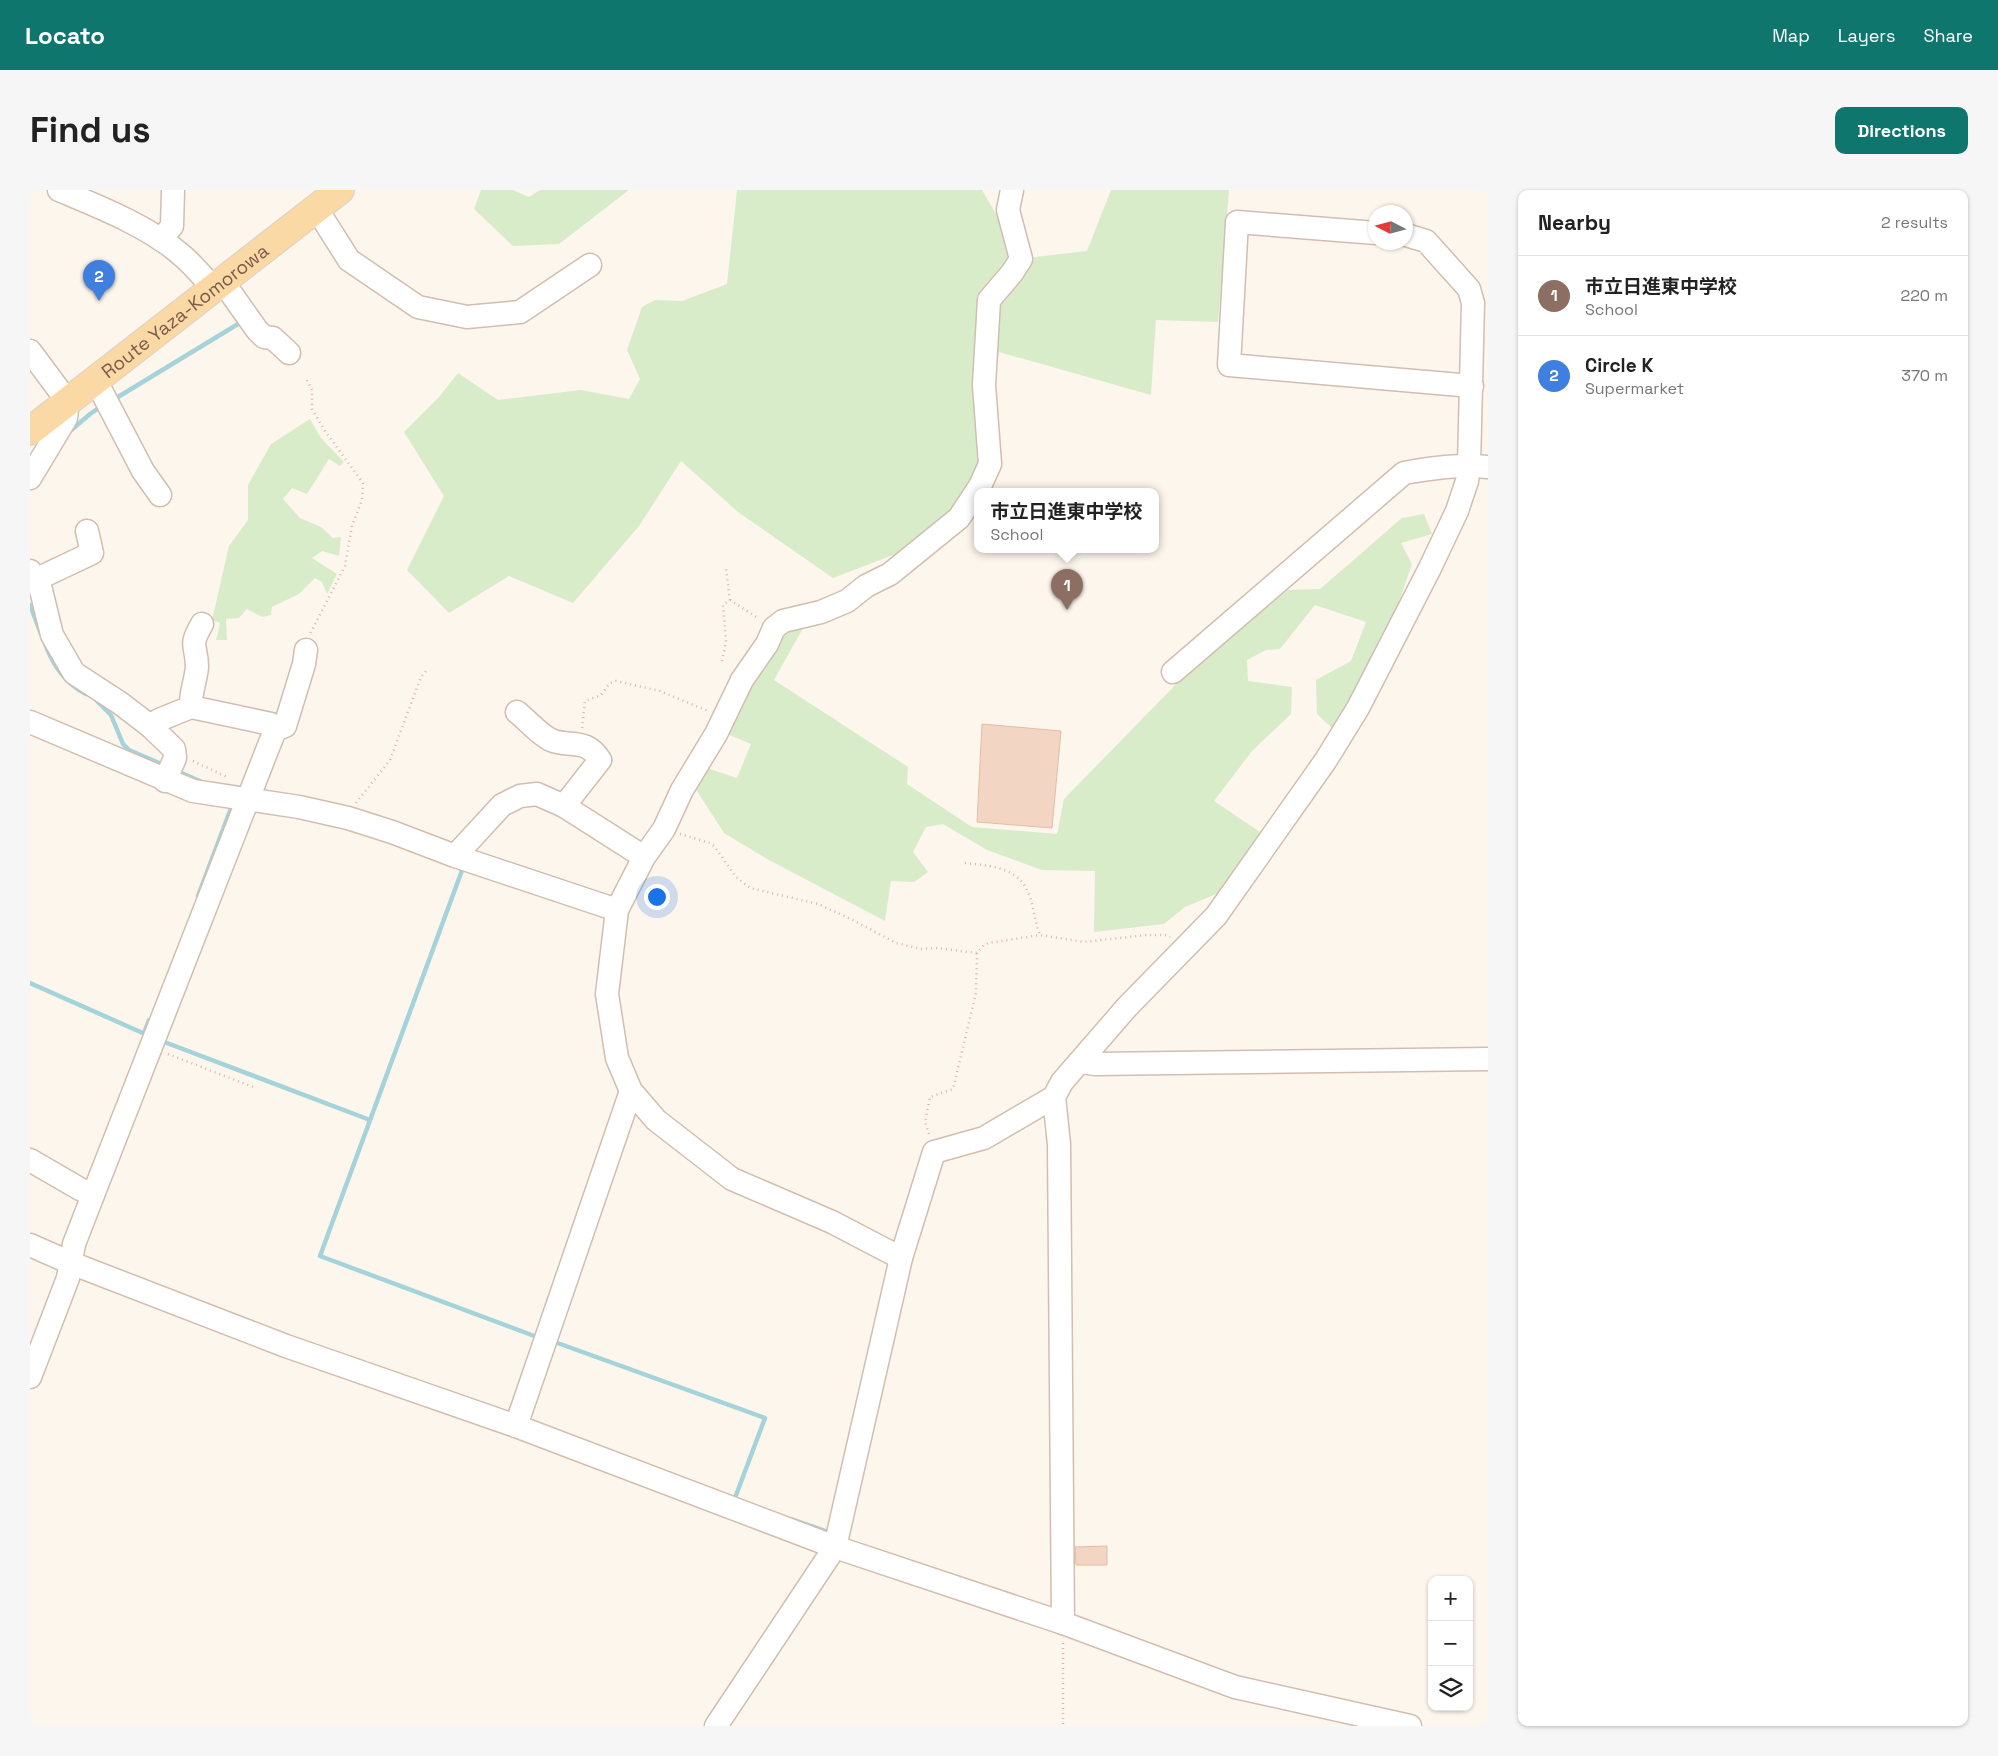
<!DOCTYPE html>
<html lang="en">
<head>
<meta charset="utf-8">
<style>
  body { margin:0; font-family:"Space Grotesk","Noto Sans JP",sans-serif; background:#f6f6f6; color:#222 }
  .controls { position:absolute; right:15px; bottom:15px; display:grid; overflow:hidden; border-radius:10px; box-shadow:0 1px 4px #0004 }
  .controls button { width:45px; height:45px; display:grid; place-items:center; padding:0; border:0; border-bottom:1px solid #e0e0e0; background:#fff; color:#222; font:25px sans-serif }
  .compass { position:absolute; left:1338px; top:15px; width:45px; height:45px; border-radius:50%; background:#fff; box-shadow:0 1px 4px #0004; rotate:276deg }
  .you { position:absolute; left:626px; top:706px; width:18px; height:18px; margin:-12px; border:4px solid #fff; border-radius:50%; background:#1a73e8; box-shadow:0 0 0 8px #1a73e833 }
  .badge { display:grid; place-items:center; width:32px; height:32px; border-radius:50%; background:#0f766e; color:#fff; font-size:16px; font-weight:700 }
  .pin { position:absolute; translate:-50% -41px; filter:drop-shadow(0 1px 2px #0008) }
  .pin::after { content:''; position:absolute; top:26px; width:18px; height:15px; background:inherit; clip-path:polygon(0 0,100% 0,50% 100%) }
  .popup { position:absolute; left:944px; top:298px; width:185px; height:65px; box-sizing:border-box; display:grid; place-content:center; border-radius:10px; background:#fff; filter:drop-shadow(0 1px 4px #0005); font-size:16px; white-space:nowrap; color:#767676 }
  .popup b { font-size:19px; color:#222 }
  .popup::after { content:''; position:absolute; left:50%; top:100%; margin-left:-10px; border:10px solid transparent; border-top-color:#fff }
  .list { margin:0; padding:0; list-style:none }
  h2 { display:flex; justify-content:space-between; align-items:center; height:65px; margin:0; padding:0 20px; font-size:21px }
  h2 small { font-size:16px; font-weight:400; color:#767676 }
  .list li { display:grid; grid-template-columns:32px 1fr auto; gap:15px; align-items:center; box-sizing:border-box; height:80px; padding:0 20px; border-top:1px solid #e0e0e0 }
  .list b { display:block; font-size:19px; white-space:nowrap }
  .list p { margin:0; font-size:16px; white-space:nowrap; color:#767676 }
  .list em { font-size:16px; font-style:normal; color:#767676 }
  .icon { flex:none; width:28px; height:28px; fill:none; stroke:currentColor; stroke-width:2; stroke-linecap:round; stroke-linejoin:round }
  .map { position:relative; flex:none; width:1458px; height:1536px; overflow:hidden; border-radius:10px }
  header { display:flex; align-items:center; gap:30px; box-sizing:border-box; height:70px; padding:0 25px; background:#0f766e; color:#fff }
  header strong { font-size:24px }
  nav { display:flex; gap:28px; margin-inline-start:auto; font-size:18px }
  .intro { display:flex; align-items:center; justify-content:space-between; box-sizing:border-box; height:120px; padding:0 30px }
  h1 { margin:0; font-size:35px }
  .button { padding:12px 22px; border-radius:10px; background:#0f766e; color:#fff; font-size:18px; font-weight:700 }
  main { display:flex; gap:30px; padding:0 30px }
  aside { flex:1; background:#fff; border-radius:10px; box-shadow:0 1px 4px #0004 }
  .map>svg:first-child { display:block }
  .green { fill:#d8ecc9 }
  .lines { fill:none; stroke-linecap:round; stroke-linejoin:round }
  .stream { stroke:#a5d3da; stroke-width:4.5 }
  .building { fill:#f3d5c3; stroke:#e6bba3 }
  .minor-casing { stroke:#d1beb0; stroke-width:25 }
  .major-casing { stroke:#dad1cd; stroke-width:30 }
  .path { stroke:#d9b8a5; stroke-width:2.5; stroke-dasharray:1 4; stroke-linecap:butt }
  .minor { stroke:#fff; stroke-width:22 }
  .major { stroke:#fbd9a5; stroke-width:28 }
  .labels { text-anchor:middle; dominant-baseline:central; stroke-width:5; stroke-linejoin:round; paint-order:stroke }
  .street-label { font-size:19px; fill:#7a5c4d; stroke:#fffaf3 }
</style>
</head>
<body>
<header>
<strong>Locato</strong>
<nav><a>Map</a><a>Layers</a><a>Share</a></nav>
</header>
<div class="intro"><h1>Find us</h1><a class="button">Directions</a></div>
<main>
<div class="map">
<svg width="1458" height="1536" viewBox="0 0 1458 1536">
  <rect width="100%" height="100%" fill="#fdf6ec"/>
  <g class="green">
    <polygon points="451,0 483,0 499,7 510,0 599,0 529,54 483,56 444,19"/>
    <polygon points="707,0 952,0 970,31 979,70 1057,61 1081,0 1199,0 1188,132 1126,130 1121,205 969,162 952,277 925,322 889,355 803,388 708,322 651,271 609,336 543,413 479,386 419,423 377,380 414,306 374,242 409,207 428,183 468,210 551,200 599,209 610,189 597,160 612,117 625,110 652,111 697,94"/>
    <polygon points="280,229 291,248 314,272 310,276 299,269 277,304 262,298 253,309 270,328 291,337 303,348 311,347 309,366 292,361 282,368 307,384 297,404 292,392 285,388 269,404 242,417 241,425 232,427 217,419 209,428 196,429 197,450 186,450 190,433 182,430 199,356 218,330 218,295 241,254"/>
    <polygon points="1394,324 1402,344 1371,353 1382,374 1359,441 1304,540 1287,524 1286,490 1321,471 1336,432 1285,415 1250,459 1236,460 1217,470 1218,491 1262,497 1261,524 1222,561 1184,611 1230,642 1191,702 1155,717 1134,734 1064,742 1065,681 1012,680 957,660 913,634 896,637 883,662 898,682 884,692 861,691 855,731 737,669 694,643 665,598 674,577 707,588 721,554 692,542 753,439 777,431 744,490 878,577 877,594 942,637 1027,644 1034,609 1155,485 1258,400 1290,399 1372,328"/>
  </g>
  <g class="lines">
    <g class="stream">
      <polyline points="83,210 213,131"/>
      <polyline points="39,242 60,224 72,216"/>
      <polyline points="0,415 11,444"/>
      <path d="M14,451C22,474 34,493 56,504"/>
      <polyline points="65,509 81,525 93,554 99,560 136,576"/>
      <polyline points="147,581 172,592"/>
      <polyline points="434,675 290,1066 507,1147"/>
      <polyline points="168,706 203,613"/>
      <polyline points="0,793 115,844"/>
      <polyline points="114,843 119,830"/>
      <polyline points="129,850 340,930"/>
      <polyline points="522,1151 735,1228 705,1308 707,1309"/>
      <polyline points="761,1329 801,1343"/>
    </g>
  </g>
  <g class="building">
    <polygon points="952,534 1031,541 1022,638 947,632"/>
    <polygon points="1077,1356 1077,1375 1046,1375 1045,1357"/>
  </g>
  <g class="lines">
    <defs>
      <g id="minor">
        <path d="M29,0C67,16 118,36 149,63C162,73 173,87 184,99"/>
        <polyline points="286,18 319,70 388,117 437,127 490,122 560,75"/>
        <polyline points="1346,43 1207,32 1199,175 1442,196"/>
        <polyline points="131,50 142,36 143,0"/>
        <polyline points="193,92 227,140 234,147 243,148 259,163"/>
        <polyline points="0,161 38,212 36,228 0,288"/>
        <polyline points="66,191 113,281 130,305"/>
        <polyline points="0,381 10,396 22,445 44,483 90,513 120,536 144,559 145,568 135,591"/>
        <polyline points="5,390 62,363 57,341"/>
        <path d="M1143,482L1374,283C1402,278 1429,274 1458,277"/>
        <path d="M161,517C160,503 166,490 167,477C167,454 158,458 172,434"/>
        <path d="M487,522C497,530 510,545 521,550C539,558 556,547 570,570L534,616"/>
        <polyline points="0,532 163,601 269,617 318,628 362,642 425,666 587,720"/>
        <polyline points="120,536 129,530 161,517 241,534 245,540"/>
        <polyline points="425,666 472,615 490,606 507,604 534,616 614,667"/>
        <polyline points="1051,872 1065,874 1458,869"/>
        <polyline points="1024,907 1029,954 1033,1433"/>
        <polyline points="0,970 50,999 63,1005"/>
        <polyline points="0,1055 41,1073 256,1156 486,1236 805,1357 1033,1433 1205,1497 1380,1536"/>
        <polyline points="871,1068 802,1032 702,989 626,930 601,901 587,868 577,804 587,720 614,667 634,639 652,600 686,544 712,490 737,454 744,438 753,431 791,422 817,411 836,396 860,384 929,328 950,296 960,274 954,195 959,110 982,83 991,69 978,20 982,0"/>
        <polyline points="0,1187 38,1088 44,1054 63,1005 245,540 255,536 274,474 276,460"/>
        <polyline points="486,1236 601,901"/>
        <polyline points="686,1536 805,1357 871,1068 904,962 954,948 1024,907 1032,892 1097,817 1186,726 1296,570 1328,518 1400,378 1427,321 1437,291 1439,275 1443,113 1439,99 1396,51 1376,45"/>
      </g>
      <g id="major">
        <path id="s1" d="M0,241L310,0"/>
      </g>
    </defs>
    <use href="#minor" class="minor-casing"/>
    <use href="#major" class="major-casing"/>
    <g class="path">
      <polyline points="277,190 282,200 282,219 295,241 333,293 332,310 322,336 315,376 280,444"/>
      <polyline points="700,410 728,428"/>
      <polyline points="692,471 696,452 693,415 700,410 696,379"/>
      <polyline points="552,538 555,511 571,505 580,493 586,491 630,501 678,521"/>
      <polyline points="163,571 197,587"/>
      <polyline points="326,613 360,570 391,487 396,481"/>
      <polyline points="650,644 680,653 685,657 706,687 720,698 788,714 823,730 866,753 891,759 906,758 947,763"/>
      <path d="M935,673C962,676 990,677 1000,707C1004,719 1005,732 1010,745"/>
      <polyline points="138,864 223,897"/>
      <polyline points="899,944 895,932 900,907 923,899 946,803 947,763 954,755 958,753 1010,745 1054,752 1117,745 1137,745 1140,747"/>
      <polyline points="1033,1453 1033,1536"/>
    </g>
    <use href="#minor" class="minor"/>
    <use href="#major" class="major"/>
  </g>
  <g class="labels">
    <g class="street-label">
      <text stroke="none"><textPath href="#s1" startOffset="196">Route Yaza-Komorowa</textPath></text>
    </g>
  </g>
</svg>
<div class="controls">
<button>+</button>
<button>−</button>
<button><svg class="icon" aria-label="layers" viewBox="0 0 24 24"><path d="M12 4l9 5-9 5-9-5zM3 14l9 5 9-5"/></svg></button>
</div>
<svg class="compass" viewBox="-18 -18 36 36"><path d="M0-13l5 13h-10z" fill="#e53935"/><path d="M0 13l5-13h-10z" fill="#767676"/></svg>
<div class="you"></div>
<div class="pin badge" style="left:1037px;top:420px;background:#8d6e63">1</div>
<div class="popup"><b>市立日進東中学校</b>School</div>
<div class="pin badge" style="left:69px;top:111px;background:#3f7fe0">2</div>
</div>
<aside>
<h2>Nearby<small>2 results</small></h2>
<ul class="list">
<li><span class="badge" style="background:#8d6e63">1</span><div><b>市立日進東中学校</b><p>School</p></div><em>220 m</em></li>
<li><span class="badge" style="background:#3f7fe0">2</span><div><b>Circle K</b><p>Supermarket</p></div><em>370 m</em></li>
</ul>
</aside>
</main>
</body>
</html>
